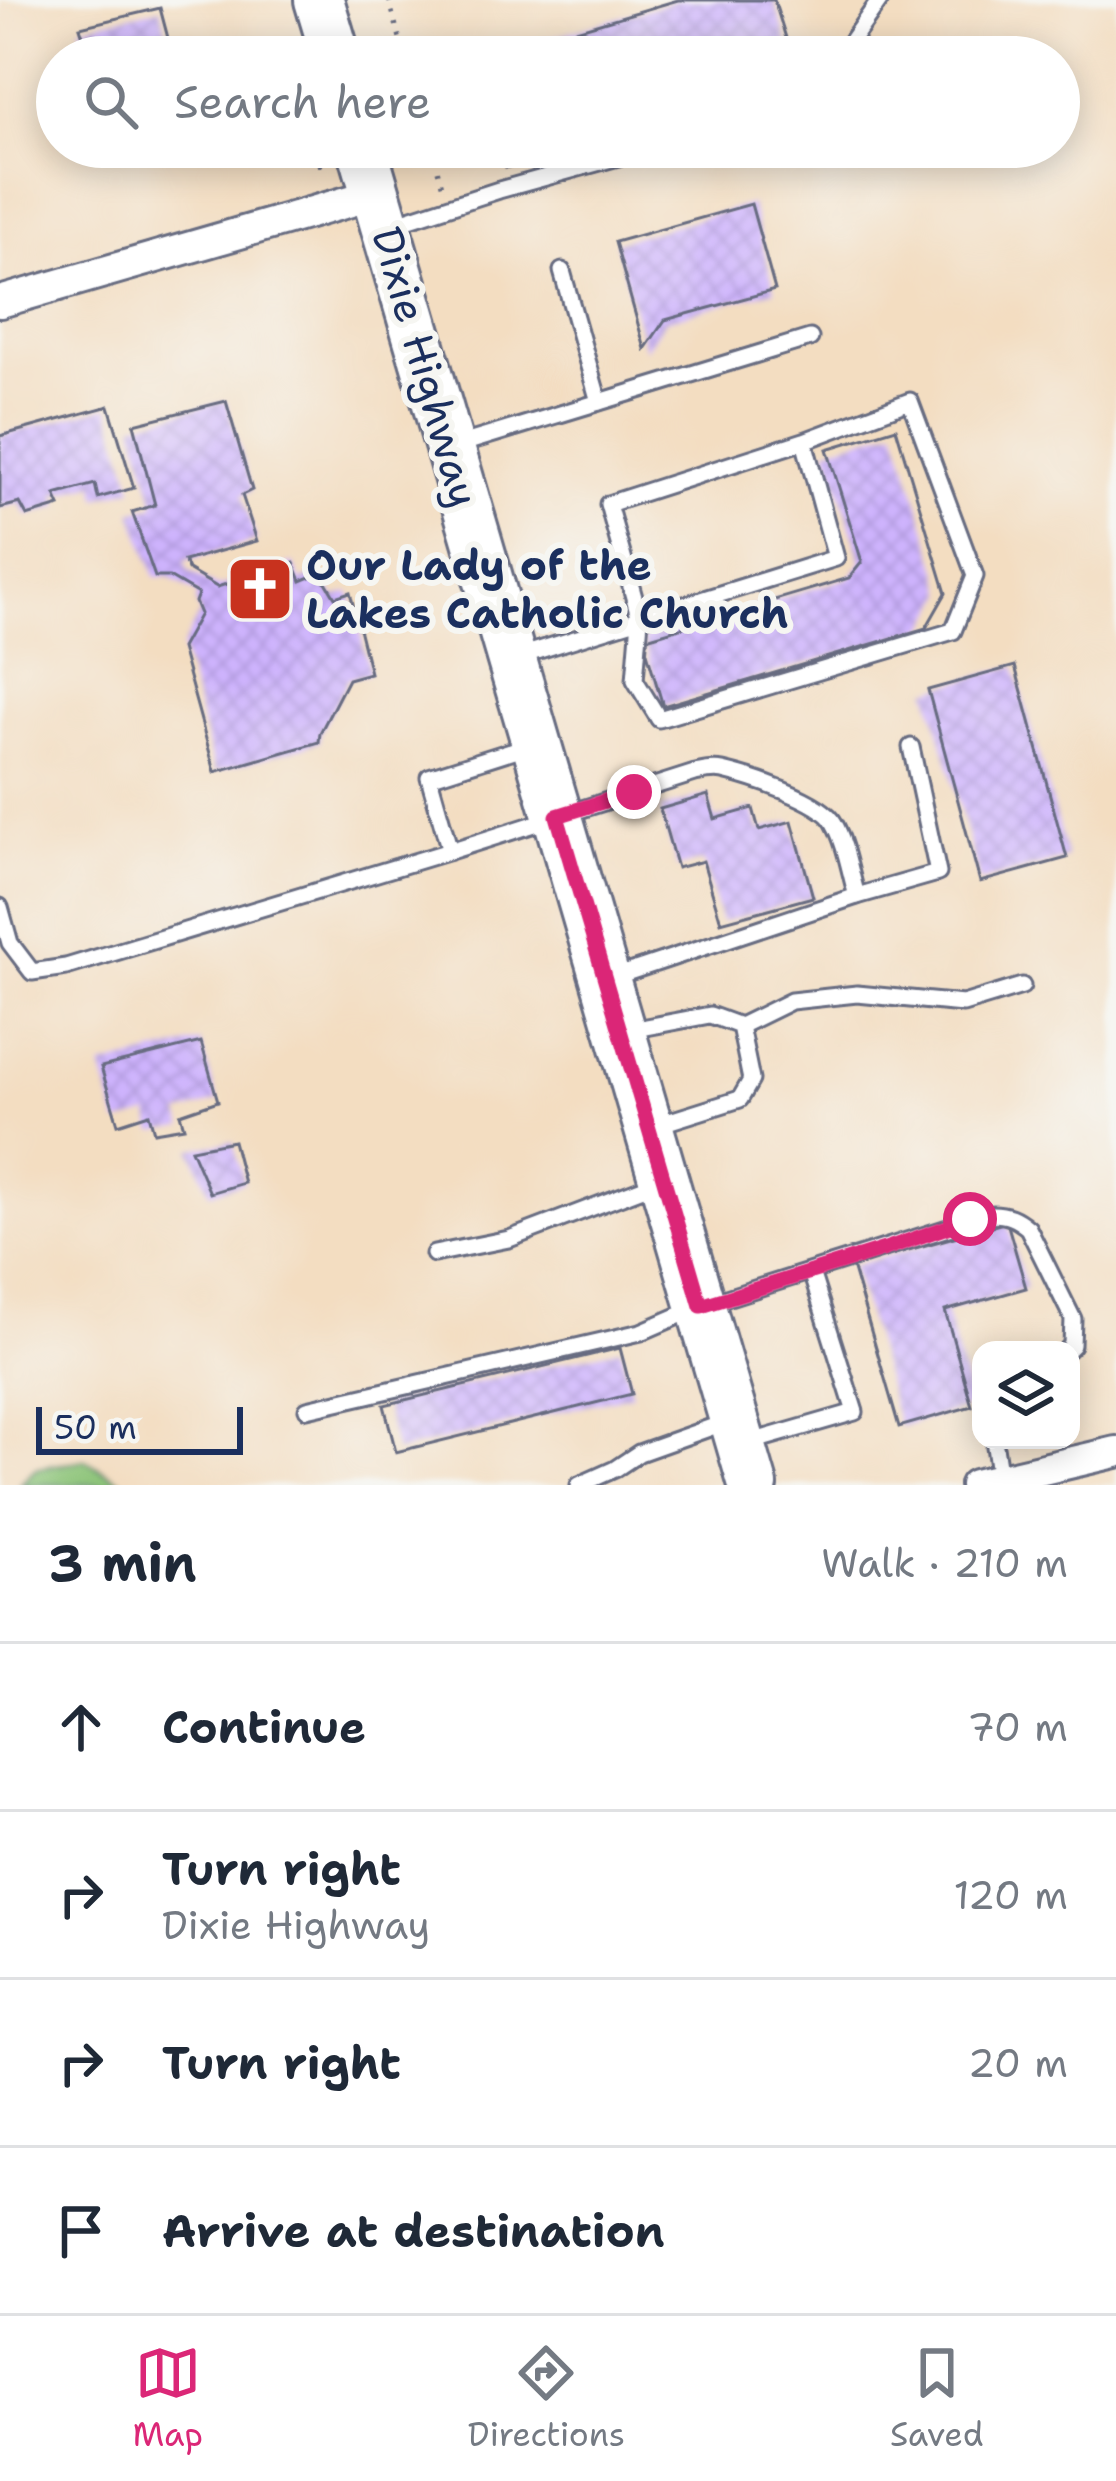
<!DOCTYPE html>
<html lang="en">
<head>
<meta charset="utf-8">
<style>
  body { margin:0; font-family:"Shantell Sans",sans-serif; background:#f6f6f7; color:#1f2937 }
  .controls { position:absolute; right:36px; bottom:36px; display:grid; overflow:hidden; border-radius:24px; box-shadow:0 6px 30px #0003 }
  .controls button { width:108px; height:108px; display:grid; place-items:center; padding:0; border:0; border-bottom:3px solid #e0e1e3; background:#fff; color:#1f2937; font:60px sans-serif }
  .scale { position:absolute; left:36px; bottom:30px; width:207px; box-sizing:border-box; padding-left:12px; border:6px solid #1b2f5e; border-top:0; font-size:33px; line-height:42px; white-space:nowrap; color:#1b2f5e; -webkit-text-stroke:9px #f6f6f2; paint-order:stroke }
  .stop { position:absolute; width:36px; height:36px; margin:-27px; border:9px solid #db2777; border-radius:50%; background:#fff }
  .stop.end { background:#db2777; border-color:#fff; box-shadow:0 3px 12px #0008 }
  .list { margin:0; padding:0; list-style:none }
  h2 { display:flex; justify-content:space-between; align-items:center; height:156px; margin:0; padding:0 48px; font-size:51px }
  h2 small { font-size:39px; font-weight:400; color:#747a83 }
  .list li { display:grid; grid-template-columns:78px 1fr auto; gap:36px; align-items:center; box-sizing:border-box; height:168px; padding:0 48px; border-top:3px solid #e0e1e3 }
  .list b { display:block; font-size:45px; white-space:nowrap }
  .list p { margin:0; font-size:39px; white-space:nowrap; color:#747a83 }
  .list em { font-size:39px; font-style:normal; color:#747a83 }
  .icon { flex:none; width:66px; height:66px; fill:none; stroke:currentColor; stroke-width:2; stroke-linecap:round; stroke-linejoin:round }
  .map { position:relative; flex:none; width:1116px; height:1485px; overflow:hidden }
  .search { position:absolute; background:#fff; box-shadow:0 6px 30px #0003; left:36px; right:36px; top:36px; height:132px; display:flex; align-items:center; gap:30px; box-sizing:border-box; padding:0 42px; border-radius:66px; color:#747a83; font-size:45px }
  .sheet { height:828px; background:#fff }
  nav { display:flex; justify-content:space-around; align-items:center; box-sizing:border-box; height:168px; border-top:3px solid #e0e1e3; background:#fff; font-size:33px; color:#747a83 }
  nav a { display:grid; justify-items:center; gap:6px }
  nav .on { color:#db2777 }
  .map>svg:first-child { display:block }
  .park { fill:#8bc377; stroke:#53796a; stroke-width:3 }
  .building { fill:url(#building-cross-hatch) }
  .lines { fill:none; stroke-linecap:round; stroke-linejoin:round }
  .service-casing { stroke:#676c81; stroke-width:21 }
  .minor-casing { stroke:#676c81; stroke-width:36 }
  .primary-casing { stroke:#676c81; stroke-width:54 }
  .path { stroke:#676c81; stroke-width:4.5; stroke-dasharray:3 9; stroke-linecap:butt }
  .service { stroke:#fff; stroke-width:15 }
  .minor { stroke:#fff; stroke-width:30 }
  .primary { stroke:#fff; stroke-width:48 }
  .route { stroke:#db2777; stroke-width:15 }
  .labels { text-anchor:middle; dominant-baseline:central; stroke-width:12; stroke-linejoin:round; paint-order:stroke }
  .street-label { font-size:42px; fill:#1b2f5e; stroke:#f6f6f2 }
  .poi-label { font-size:42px; font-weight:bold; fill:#1b2f5e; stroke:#f6f6f2; text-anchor:start }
</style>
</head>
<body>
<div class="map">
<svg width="1116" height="1485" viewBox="0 0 1116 1485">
  <defs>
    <pattern id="building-cross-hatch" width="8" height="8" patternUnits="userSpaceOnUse" patternTransform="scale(3)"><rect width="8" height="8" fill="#ceb3fd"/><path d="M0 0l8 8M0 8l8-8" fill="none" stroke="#b09adb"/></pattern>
  </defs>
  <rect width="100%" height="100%" fill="#f6f6f2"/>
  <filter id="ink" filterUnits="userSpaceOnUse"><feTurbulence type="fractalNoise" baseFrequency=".00833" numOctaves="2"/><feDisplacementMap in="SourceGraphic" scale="24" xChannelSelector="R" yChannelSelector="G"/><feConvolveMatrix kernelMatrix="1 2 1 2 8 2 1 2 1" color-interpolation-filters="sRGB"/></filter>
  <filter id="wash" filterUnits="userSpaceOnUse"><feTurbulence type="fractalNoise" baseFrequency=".004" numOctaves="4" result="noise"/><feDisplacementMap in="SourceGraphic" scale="48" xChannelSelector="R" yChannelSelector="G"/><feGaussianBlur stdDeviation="2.7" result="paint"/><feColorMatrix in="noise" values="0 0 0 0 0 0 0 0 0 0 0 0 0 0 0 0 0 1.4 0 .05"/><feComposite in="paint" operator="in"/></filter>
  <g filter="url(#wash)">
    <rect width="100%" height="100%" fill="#f3ddc1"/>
    <polygon class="park" points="85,1460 128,1485 20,1485 35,1469"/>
    <g id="blocks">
      <g class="building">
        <polygon points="678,0 774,0 792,57 484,57"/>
        <polygon points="160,8 173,57 90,57 80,27"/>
        <polygon points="499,147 576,147 576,148 506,168"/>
        <polygon points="751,204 775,290 665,320 645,349 615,242"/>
        <polygon points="226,401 252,490 242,495 257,541 184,561 188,570 217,587 294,563 301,581 313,576 326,582 335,597 350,592 370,673 348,679 320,733 319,742 215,772 181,648 200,614 195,602 198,594 169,577 155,577 132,512 155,505 134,424"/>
        <polygon points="109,406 134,488 98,498 95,484 55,495 60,506 27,516 20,503 0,508 0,436"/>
        <polygon points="896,428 946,593 926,628 663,706 643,639 849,578 862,562 827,449"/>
        <polygon points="1015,666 1067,858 980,882 928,690"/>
        <polygon points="708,795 715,819 753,808 759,830 792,821 813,897 721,922 703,861 677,868 660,809"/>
        <polygon points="201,1042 218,1101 180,1114 184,1127 154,1132 149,1114 118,1124 101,1067"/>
        <polygon points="233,1141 244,1183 210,1193 191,1149"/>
        <polygon points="1007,1222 1026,1288 945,1311 972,1406 899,1427 852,1266"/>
        <polygon points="620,1348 632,1394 396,1452 384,1405"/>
      </g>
    </g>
  </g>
  <g filter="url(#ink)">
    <use href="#blocks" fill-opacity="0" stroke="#676c81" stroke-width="3"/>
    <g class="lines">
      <defs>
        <g id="service">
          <polyline points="840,57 880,0"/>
          <polyline points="394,224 499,190 655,147"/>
          <polyline points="562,271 599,402"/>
          <polyline points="458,445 810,338"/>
          <polyline points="520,656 836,558 804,441 608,504 640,619 635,680 659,719 953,631 975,576 910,401 804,441"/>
          <polyline points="450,851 429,777 530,745"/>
          <polyline points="857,896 938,873 911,747"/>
          <path d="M0,907L10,943L32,972L66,967L450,851L695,773C705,771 714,769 723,771C749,777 822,800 834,823C846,844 850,873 857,896L608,979"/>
          <polyline points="740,1026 791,1001 857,994 963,1004 1022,986"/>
          <polyline points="630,1030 710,1015 740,1026 751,1080 740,1099 654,1126"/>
          <polyline points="434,1254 509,1239 656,1183"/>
          <path d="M307,1409L641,1332L701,1306L992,1214C1007,1214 1016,1218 1028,1228L1073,1319L1072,1345L1067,1350"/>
          <polyline points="994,1440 1000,1479"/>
          <polyline points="744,1444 855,1412 811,1272"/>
          <polyline points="579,1485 615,1469 639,1453 726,1422"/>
        </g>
        <g id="minor">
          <polyline points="0,302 375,194"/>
          <polyline points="975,1485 1116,1452"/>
        </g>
        <g id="primary">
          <polyline points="319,0 336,57"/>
          <polyline points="362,147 753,1485"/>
        </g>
      </defs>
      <use href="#service" class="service-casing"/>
      <use href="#minor" class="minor-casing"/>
      <use href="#primary" class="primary-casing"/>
      <g class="path">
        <polyline points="389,0 405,57"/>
        <polyline points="431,147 442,185"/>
        <polyline points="320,167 321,147"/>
      </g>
      <use href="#service" class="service"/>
      <use href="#minor" class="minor"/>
      <use href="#primary" class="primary"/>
    </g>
  </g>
  <g class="lines" filter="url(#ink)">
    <polyline class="route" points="634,792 557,816 701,1306 885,1249 970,1219"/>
  </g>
  <defs>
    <symbol id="church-square" viewBox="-11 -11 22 22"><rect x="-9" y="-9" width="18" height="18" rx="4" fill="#c8321e" stroke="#f6f6f2"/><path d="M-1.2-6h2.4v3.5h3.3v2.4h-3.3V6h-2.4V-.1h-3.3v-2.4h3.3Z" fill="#fff"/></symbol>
  </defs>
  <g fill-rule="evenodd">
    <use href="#church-square" x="222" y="551" width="76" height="76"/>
  </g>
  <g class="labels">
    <g class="street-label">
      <text transform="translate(426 367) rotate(74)">Dixie Highway</text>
    </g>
    <g class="poi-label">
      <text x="306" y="565">Our Lady of the<tspan x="306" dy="48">Lakes Catholic Church</tspan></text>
    </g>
  </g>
</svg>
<div class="controls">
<button><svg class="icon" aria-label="layers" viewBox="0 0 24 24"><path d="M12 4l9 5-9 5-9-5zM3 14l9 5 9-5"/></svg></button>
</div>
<div class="scale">50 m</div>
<div class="stop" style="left:970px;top:1219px"></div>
<div class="stop end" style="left:634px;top:792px"></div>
<div class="search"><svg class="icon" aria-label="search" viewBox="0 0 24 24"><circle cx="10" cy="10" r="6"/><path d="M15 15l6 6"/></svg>Search here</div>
</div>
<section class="sheet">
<h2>3 min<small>Walk · 210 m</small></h2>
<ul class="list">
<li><svg class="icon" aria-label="ahead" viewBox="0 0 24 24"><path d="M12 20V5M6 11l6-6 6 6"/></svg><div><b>Continue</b></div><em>70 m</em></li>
<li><svg class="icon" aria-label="right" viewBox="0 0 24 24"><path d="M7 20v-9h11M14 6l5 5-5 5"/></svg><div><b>Turn right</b><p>Dixie Highway</p></div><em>120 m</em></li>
<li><svg class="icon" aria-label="right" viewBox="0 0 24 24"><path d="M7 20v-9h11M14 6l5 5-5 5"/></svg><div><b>Turn right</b></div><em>20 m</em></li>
<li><svg class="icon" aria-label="arrive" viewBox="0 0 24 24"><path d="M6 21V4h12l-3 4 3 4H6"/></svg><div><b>Arrive at destination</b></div></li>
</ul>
</section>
<nav>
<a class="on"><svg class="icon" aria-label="map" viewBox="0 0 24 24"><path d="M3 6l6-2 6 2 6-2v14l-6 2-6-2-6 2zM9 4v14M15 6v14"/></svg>Map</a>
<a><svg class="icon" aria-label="directions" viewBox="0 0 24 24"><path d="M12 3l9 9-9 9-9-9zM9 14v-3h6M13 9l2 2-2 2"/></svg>Directions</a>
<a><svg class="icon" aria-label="saved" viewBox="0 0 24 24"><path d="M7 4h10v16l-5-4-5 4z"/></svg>Saved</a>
</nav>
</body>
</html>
